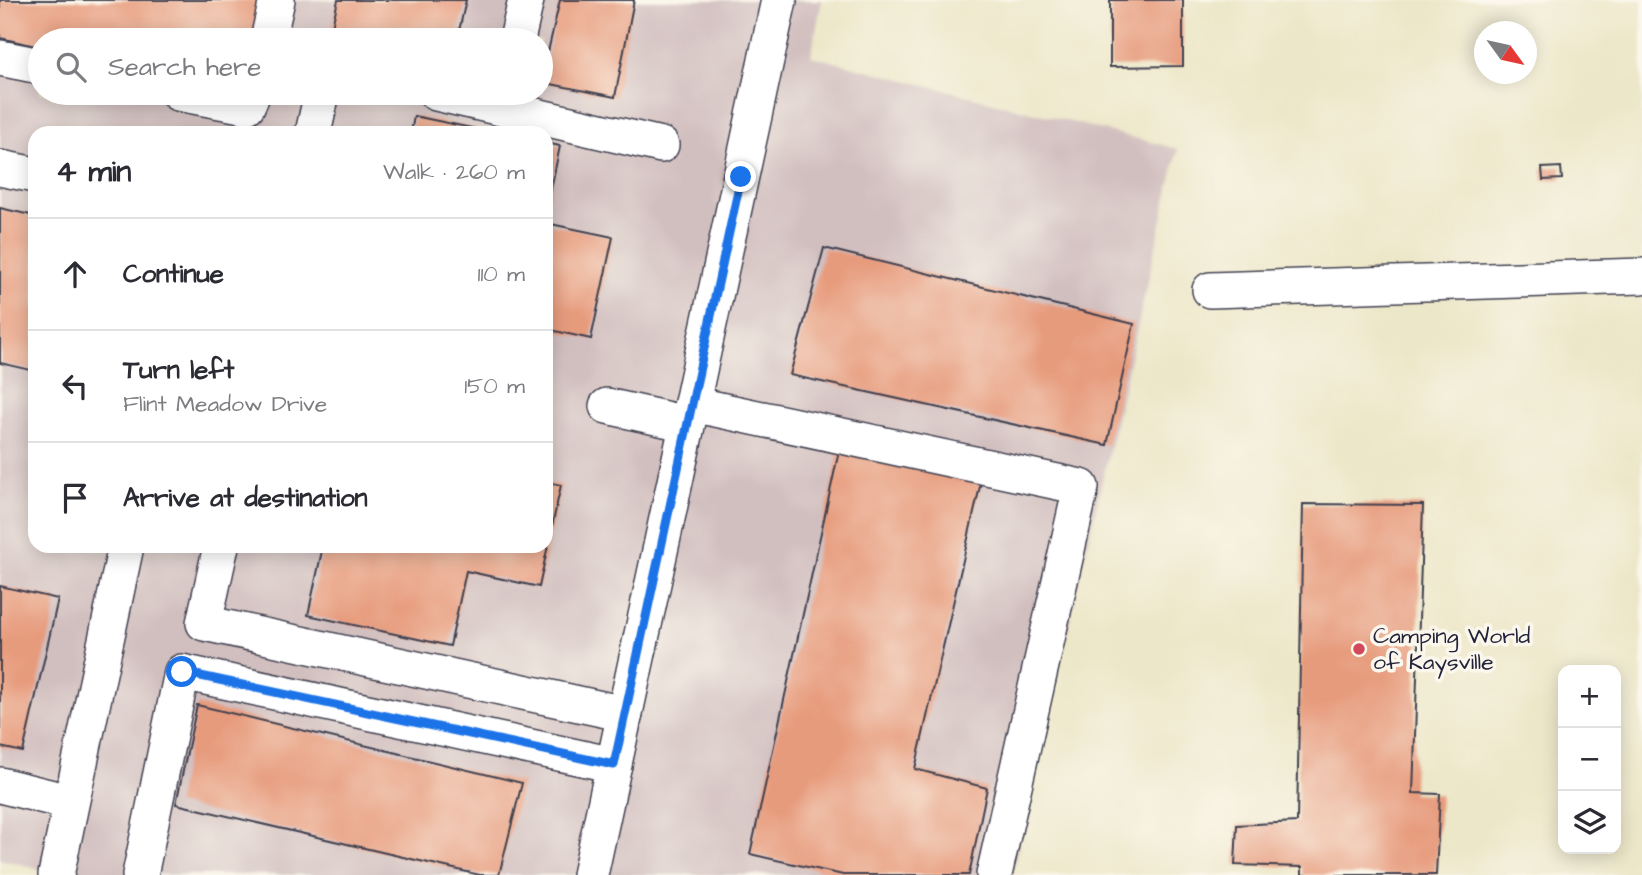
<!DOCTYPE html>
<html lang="en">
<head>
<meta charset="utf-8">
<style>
  body { margin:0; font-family:"Architects Daughter",sans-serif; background:#f7f7f7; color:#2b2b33 }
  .controls { position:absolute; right:21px; bottom:21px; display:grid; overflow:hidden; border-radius:14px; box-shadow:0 4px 18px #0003 }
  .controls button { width:63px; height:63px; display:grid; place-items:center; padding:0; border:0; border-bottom:2px solid #e1e1e2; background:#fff; color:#2b2b33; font:35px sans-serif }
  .compass { position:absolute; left:1474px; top:21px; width:63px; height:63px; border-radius:50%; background:#fff; box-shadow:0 4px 18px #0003; rotate:123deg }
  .stop { position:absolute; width:21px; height:21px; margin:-16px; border:5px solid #1a73e8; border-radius:50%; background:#fff }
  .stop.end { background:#1a73e8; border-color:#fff; box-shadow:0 2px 7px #0008 }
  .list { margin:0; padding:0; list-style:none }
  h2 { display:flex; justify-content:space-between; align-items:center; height:91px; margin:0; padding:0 28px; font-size:30px }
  h2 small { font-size:23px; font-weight:400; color:#7c7c81 }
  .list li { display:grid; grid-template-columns:46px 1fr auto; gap:21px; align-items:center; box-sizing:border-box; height:112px; padding:0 28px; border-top:2px solid #e1e1e2 }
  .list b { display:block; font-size:26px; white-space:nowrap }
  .list p { margin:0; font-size:23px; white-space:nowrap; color:#7c7c81 }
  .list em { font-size:23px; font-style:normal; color:#7c7c81 }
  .icon { flex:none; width:38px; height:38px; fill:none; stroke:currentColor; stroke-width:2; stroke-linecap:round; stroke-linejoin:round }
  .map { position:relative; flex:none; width:1642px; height:875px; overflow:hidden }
  .search { position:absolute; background:#fff; box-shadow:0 4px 18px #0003; left:28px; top:28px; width:525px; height:77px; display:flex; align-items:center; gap:18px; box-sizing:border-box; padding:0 24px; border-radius:38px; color:#7c7c81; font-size:26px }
  .panel { position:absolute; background:#fff; box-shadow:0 4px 18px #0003; left:28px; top:126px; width:525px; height:427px; border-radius:21px }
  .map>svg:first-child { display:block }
  .industrial { fill:#d1bfbf; fill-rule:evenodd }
  .building { fill:#e79b7d }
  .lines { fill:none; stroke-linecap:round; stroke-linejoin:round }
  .minor-casing { stroke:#404050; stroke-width:38 }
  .minor { stroke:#fff; stroke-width:35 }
  .route { stroke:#1a73e8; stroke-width:9 }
  .poi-dot { fill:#d1495b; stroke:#fbf7ec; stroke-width:2.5 }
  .labels { text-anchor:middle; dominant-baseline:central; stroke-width:7; stroke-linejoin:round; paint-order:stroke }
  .poi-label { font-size:23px; fill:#22223b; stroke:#fbf7ec; text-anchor:start }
</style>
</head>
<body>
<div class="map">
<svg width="1642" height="875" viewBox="0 0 1642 875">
  <rect width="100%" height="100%" fill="#fbf7ec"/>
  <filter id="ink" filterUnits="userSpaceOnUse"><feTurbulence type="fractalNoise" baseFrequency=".0143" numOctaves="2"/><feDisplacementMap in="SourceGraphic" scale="14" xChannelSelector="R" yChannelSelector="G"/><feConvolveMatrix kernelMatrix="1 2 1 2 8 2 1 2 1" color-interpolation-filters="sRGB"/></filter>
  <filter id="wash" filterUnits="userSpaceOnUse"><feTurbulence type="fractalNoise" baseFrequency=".00686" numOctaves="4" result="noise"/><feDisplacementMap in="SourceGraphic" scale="28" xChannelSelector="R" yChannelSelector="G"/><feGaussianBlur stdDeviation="1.57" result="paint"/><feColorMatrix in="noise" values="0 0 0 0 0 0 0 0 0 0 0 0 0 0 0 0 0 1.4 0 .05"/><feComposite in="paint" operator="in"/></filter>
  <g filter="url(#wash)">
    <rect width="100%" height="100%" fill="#ede7c9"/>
    <path class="industrial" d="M0,0H822L811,56L1178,149L1012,875H64L0,859ZM40,40H541V93H40ZM35,133H546V546H35Z"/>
    <g id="blocks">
      <g class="building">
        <polygon points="0,0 262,0 254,40 40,40 40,47 0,38"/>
        <polygon points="338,0 466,0 457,40 329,40"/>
        <polygon points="560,0 634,0 615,97 541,82"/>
        <polygon points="1110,0 1183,0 1183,66 1110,67"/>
        <polygon points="414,116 491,132 491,133 411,133"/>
        <polygon points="546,143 560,146 547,208 546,207"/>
        <polygon points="1561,167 1562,179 1543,180 1542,168"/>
        <polygon points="0,208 35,216 35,371 0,363"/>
        <polygon points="546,223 613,237 591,339 546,329"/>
        <polygon points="824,248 1134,324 1107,445 790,375"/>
        <polygon points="839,451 981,482 915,769 987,788 969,875 843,875 750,854"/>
        <polygon points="546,482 561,485 539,587 466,571 450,646 308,615 323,546 546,546"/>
        <polygon points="1303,504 1423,505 1413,793 1440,794 1436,875 1302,875 1302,867 1235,865 1237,825 1297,822"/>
        <polygon points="0,586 58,599 23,752 0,747"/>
        <polygon points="197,705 522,783 499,875 480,875 176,804"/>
      </g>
    </g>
  </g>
  <g filter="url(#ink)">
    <use href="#blocks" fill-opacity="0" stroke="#404050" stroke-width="2"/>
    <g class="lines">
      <defs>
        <g id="minor">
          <polyline points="268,40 277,0"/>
          <polyline points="517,40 526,0"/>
          <polyline points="0,58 40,66"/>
          <polyline points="178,93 247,106 253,93"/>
          <polyline points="436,93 661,145"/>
          <polyline points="313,133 322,93"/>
          <polyline points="0,168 35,175"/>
          <polyline points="1210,290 1642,276"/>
          <polyline points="692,404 1081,487 994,875"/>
          <polyline points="607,406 687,424"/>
          <polyline points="221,546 204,623 625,714"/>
          <polyline points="0,785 69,802"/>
          <polyline points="56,875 126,546"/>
          <polyline points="140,875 182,672 614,765"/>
          <polyline points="590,875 779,0"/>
        </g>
      </defs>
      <use href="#minor" class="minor-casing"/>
      <use href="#minor" class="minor"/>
    </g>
  </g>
  <g class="lines" filter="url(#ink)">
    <polyline class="route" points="182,672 614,765 741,177"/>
  </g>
  <circle class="poi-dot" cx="1359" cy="649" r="7"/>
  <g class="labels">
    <g class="poi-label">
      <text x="1373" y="636">Camping World<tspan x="1373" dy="26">of Kaysville</tspan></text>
    </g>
  </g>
</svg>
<div class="controls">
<button>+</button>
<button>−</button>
<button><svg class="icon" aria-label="layers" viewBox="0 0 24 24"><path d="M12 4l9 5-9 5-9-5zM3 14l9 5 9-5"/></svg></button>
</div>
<svg class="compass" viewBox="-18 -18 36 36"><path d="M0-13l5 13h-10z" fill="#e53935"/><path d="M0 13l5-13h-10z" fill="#7c7c81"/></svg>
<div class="stop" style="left:182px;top:672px"></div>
<div class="stop end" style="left:741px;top:177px"></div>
<div class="search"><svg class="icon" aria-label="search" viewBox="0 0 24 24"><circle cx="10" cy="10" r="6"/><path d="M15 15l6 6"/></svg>Search here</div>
<section class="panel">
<h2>4 min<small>Walk · 260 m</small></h2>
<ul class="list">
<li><svg class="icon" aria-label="ahead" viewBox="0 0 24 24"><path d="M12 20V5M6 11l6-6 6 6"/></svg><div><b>Continue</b></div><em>110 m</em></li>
<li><svg class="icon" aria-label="left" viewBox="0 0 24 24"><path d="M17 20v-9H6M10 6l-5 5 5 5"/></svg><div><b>Turn left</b><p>Flint Meadow Drive</p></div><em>150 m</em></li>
<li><svg class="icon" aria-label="arrive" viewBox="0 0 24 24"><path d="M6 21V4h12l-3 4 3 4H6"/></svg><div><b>Arrive at destination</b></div></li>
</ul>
</section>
</div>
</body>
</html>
